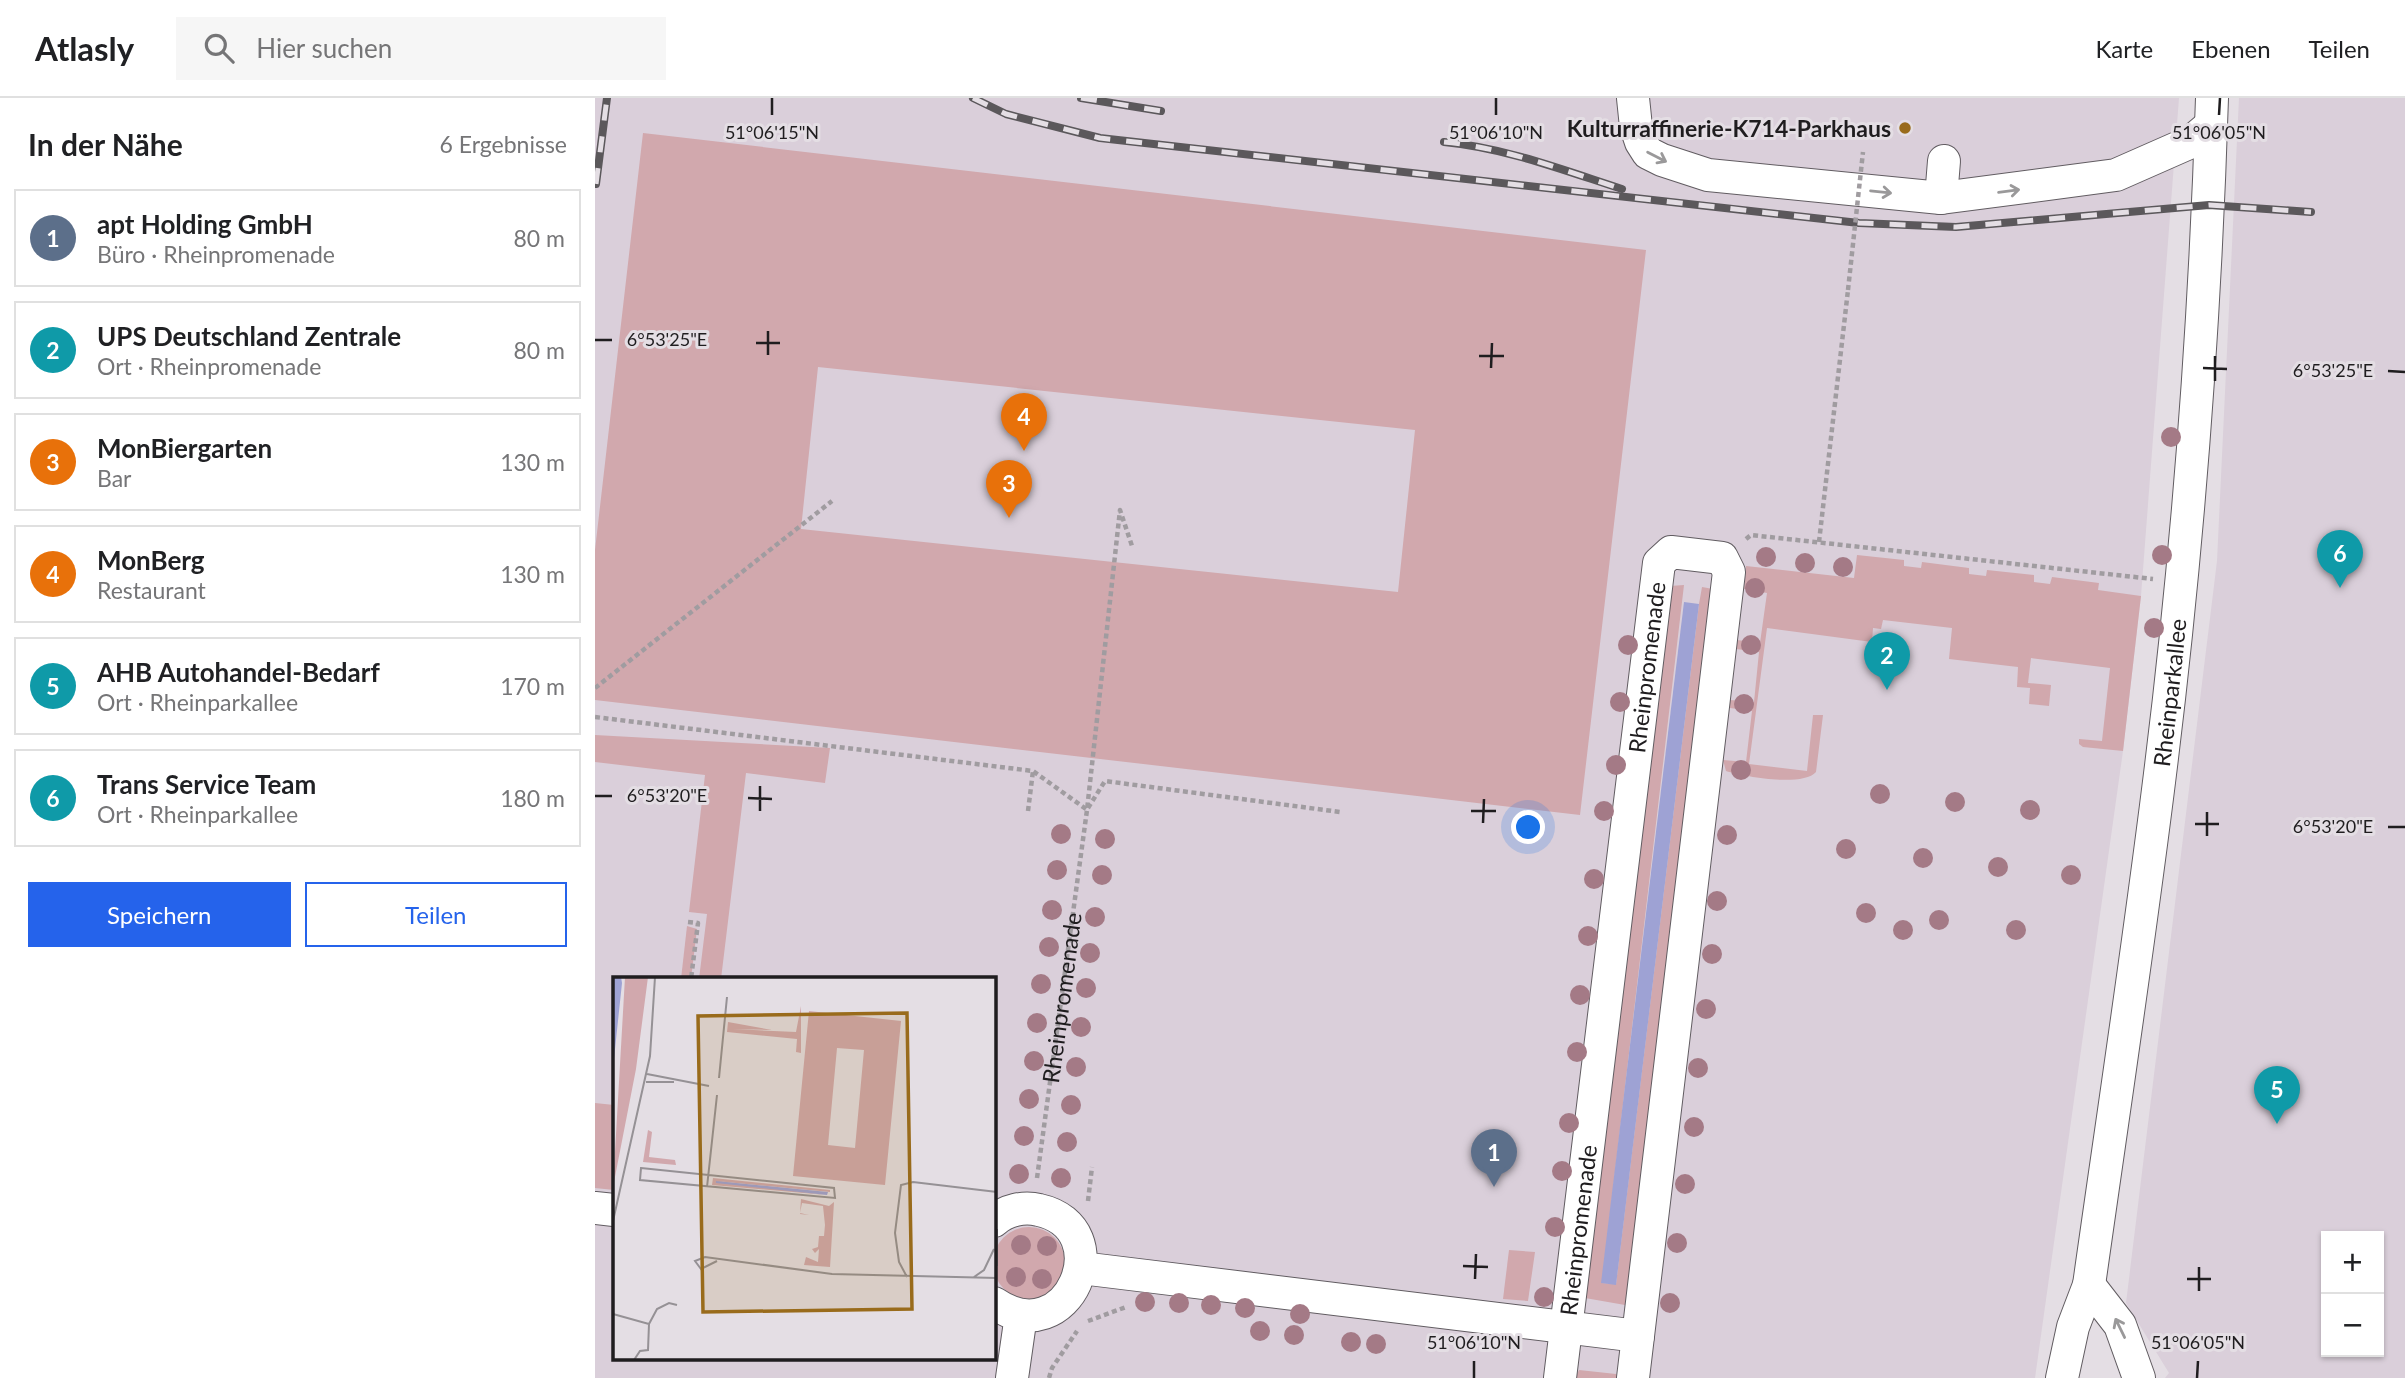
<!DOCTYPE html>
<html lang="de">
<head>
<meta charset="utf-8">
<style>
  body { margin:0; font-family:Lato,sans-serif; background:#f6f6f6; color:#202124 }
  .controls { position:absolute; right:21px; bottom:21px; display:grid; overflow:hidden; border-radius:0px; box-shadow:0 2px 5px #0004 }
  .controls button { width:63px; height:63px; display:grid; place-items:center; padding:0; border:0; border-bottom:2px solid #e0e0e0; background:#fff; color:#202124; font:35px sans-serif }
  .you { position:absolute; left:934px; top:730px; width:24px; height:24px; margin:-18px; border:5px solid #fff; border-radius:50%; background:#1a73e8; box-shadow:0 0 0 10px #1a73e833 }
  .badge { display:grid; place-items:center; width:46px; height:46px; border-radius:50%; background:#2563eb; color:#fff; font-size:23px; font-weight:700 }
  .pin { position:absolute; translate:-50% -58px; filter:drop-shadow(0 2px 4px #0008) }
  .pin::after { content:''; position:absolute; top:37px; width:24px; height:21px; background:inherit; clip-path:polygon(0 0,100% 0,50% 100%) }
  .list { margin:0; padding:0; list-style:none }
  h2 { display:flex; justify-content:space-between; align-items:center; height:91px; margin:0; padding:0 28px; font-size:30px }
  h2 small { font-size:23px; font-weight:400; color:#757577 }
  .list li { display:grid; grid-template-columns:46px 1fr auto; gap:21px; align-items:center; box-sizing:border-box; height:98px; margin:0 14px 14px; padding:0 14px; border:2px solid #e0e0e0; border-radius:0px }
  .list b { display:block; font-size:26px; white-space:nowrap }
  .list p { margin:0; font-size:23px; white-space:nowrap; color:#757577 }
  .list em { font-size:23px; font-style:normal; color:#757577 }
  .actions { display:flex; gap:14px; padding:21px 28px }
  .actions a { flex:1; padding:16px 0; border:2px solid #2563eb; border-radius:0px; text-align:center; font-size:24px; color:#2563eb }
  .actions .main { background:#2563eb; color:#fff }
  .icon { flex:none; width:38px; height:38px; fill:none; stroke:currentColor; stroke-width:2; stroke-linecap:round; stroke-linejoin:round }
  .map { position:relative; flex:none; width:1810px; height:1280px; overflow:hidden }
  header { display:flex; align-items:center; gap:42px; box-sizing:border-box; height:98px; padding:0 35px; background:#fff; border-bottom:2px solid #e0e0e0 }
  header strong { font-size:33px }
  nav { display:flex; gap:38px; margin-inline-start:auto; font-size:24px }
  .search { width:490px; height:63px; background:#f6f6f6; display:flex; align-items:center; gap:18px; box-sizing:border-box; padding:0 24px; border-radius:0px; color:#757577; font-size:26px }
  main { display:flex }
  aside { flex:1; background:#fff }
  .map>svg:first-child { display:block }
  .built { fill:#dacfda; fill-rule:evenodd }
  .green { fill:#d1a8ad; fill-rule:evenodd }
  .water { fill:#9ea2d4 }
  .lines { fill:none; stroke-linecap:round; stroke-linejoin:round }
  .minor-casing { stroke:#615c61; stroke-width:34 }
  .path { stroke:#a09ca0; stroke-width:4.5; stroke-dasharray:5 3.5; stroke-linecap:butt }
  .minor { stroke:#fff; stroke-width:32 }
  .rail-casing { stroke:#5b585b; stroke-width:8 }
  .rail { stroke:#e4dee4; stroke-width:5; stroke-dasharray:16; stroke-linecap:butt }
  .path-bridge { stroke:#a09ca0; stroke-width:4.5; stroke-dasharray:5 3.5; stroke-linecap:butt }
  .tree { fill:#a47a86 }
  .oneway { stroke:#9a999a }
  .ticks { fill:none; stroke:#1f1d1f; stroke-width:2.5 }
  .poi-dot { fill:#996b1b; stroke:#e4dee4; stroke-width:2.5 }
  .labels { text-anchor:middle; dominant-baseline:central; stroke-width:6; stroke-linejoin:round; paint-order:stroke }
  .poi-label { font-size:23px; font-weight:bold; fill:#1f1d1f; stroke:#e4dee4; text-anchor:end }
  .street-label { font-size:23px; fill:#1f1d1f; stroke:#e4dee4 }
  .inset-road { fill:none; stroke:#959195; stroke-width:2 }
  .view { fill:#996b1b; fill-opacity:0.15; stroke:#996b1b; stroke-width:3.5 }
  .inset-edge { fill:none; stroke:#1f1d1f; stroke-width:3.5 }
  .ticks-label { font-size:18px; text-anchor:middle; fill:#1f1d1f; stroke:#e4dee4; stroke-width:6; stroke-linejoin:round; paint-order:stroke }
</style>
</head>
<body>
<header>
<strong>Atlasly</strong>
<div class="search"><svg class="icon" aria-label="search" viewBox="0 0 24 24"><circle cx="10" cy="10" r="6"/><path d="M15 15l6 6"/></svg>Hier suchen</div>
<nav><a>Karte</a><a>Ebenen</a><a>Teilen</a></nav>
</header>
<main>
<aside>
<h2>In der Nähe<small>6 Ergebnisse</small></h2>
<ul class="list">
<li><span class="badge" style="background:#5c6f8a">1</span><div><b>apt Holding GmbH</b><p>Büro · Rheinpromenade</p></div><em>80 m</em></li>
<li><span class="badge" style="background:#0f9aa8">2</span><div><b>UPS Deutschland Zentrale</b><p>Ort · Rheinpromenade</p></div><em>80 m</em></li>
<li><span class="badge" style="background:#e8710a">3</span><div><b>MonBiergarten</b><p>Bar</p></div><em>130 m</em></li>
<li><span class="badge" style="background:#e8710a">4</span><div><b>MonBerg</b><p>Restaurant</p></div><em>130 m</em></li>
<li><span class="badge" style="background:#0f9aa8">5</span><div><b>AHB Autohandel-Bedarf</b><p>Ort · Rheinparkallee</p></div><em>170 m</em></li>
<li><span class="badge" style="background:#0f9aa8">6</span><div><b>Trans Service Team</b><p>Ort · Rheinparkallee</p></div><em>180 m</em></li>
</ul>
<div class="actions"><a class="main">Speichern</a><a>Teilen</a></div>
</aside>
<div class="map">
<svg width="1810" height="1280" viewBox="0 0 1810 1280">
  <rect width="100%" height="100%" fill="#e4dee4"/>
  <g class="built">
    <path d="M0,0H1584L1546,498L1528,653L1440,1280H0ZM19,881H399V1261H19Z"/>
    <path d="M1644,0H1810V1280H1570L1574,1275L1531,1205L1622,463ZM1731,1138H1784V1254H1731Z"/>
  </g>
  <g class="green">
    <path d="M48,35L1051,152L985,717L0,602V452ZM223,269L820,332L803,494L206,431Z"/>
    <path d="M1262,457L1309,462V468L1326,470L1327,464L1374,470V476L1391,478L1392,472L1439,477V484L1455,486L1457,479L1504,485L1503,492L1546,498L1528,653L1488,649L1484,646V641L1507,643L1515,570L1436,560L1433,585L1456,587L1454,608L1434,606L1435,590L1422,589L1423,569L1354,561L1357,530L1288,522L1286,531L1278,530L1277,544L1172,530L1154,666L1212,673L1218,617H1228L1221,674C1208,689 1150,679 1131,673L1128,662L1151,664L1157,613L1135,610V602L1159,604L1164,554L1141,551L1142,542L1165,545L1172,495L1149,491L1151,468L1259,480Z"/>
    <polygon points="1089,487 1007,1185 1021,1186 1104,506 1107,489 1118,491 1033,1204 1030,1207 990,1200 1075,488"/>
    <polygon points="0,637 235,650 230,685 151,675 126,881 104,881 112,816 94,814 110,677 0,664"/>
    <polygon points="92,828 102,831 96,881 86,881"/>
    <polygon points="0,1005 19,1007 19,1092 0,1090"/>
    <circle cx="434" cy="1165" r="36"/>
    <polygon points="914,1152 940,1154 933,1203 908,1201"/>
    <polygon points="984,1272 1021,1276 1025,1280 980,1280"/>
  </g>
  <polygon class="water" points="1089,504 1104,506 1021,1187 1006,1185"/>
  <g class="lines">
    <defs>
      <g id="minor">
        <polyline points="1038,0 1041,29 1046,44 1053,55 1067,62 1113,77 1346,100 1521,77 1596,44 1616,27"/>
        <polyline points="1346,100 1349,63"/>
        <polyline points="0,1110 19,1112"/>
        <path d="M399,1123C411,1112 429,1108 444,1112C526,1130 474,1257 399,1205"/>
        <polyline points="486,1170 1043,1238"/>
        <polyline points="1494,1187 1525,1227 1544,1280"/>
        <polyline points="417,1280 426,1217"/>
        <path id="s2" d="M965,1280L1064,465L1076,454L1127,460L1134,474L1038,1280"/>
        <path id="s3" d="M1467,1280L1478,1229L1494,1187C1518,1017 1544,846 1565,676C1593,452 1610,225 1617,0"/>
      </g>
    </defs>
    <use href="#minor" class="minor-casing"/>
    <g class="path">
      <polyline points="1151,441 1156,437 1558,481"/>
      <polyline points="1224,444 1253,192"/>
      <polyline points="0,590 237,403"/>
      <polyline points="0,619 438,673 491,711"/>
      <polyline points="493,710 510,683 745,714"/>
      <polyline points="433,713 438,673"/>
      <polyline points="93,824 103,825 96,881"/>
      <path id="s1" d="M442,1080L492,712L525,412L537,448"/>
      <polyline points="493,1103 497,1069"/>
      <polyline points="493,1223 531,1209"/>
      <polyline points="454,1280 457,1270 482,1233"/>
    </g>
    <use href="#minor" class="minor"/>
    <defs>
      <g id="rail">
        <polyline points="378,0 411,16 505,40 1264,125 1361,129 1614,107 1716,114"/>
        <polyline points="486,0 566,13"/>
        <path d="M849,44C911,50 968,72 1027,91"/>
        <polyline points="1,86 12,0"/>
      </g>
    </defs>
    <use href="#rail" class="rail-casing"/>
    <use href="#rail" class="rail"/>
    <polyline class="path-bridge" points="1253,192 1268,54"/>
  </g>
  <g class="tree">
    <circle cx="1576" cy="339" r="10"/>
    <circle cx="1567" cy="457" r="10"/>
    <circle cx="1171" cy="459" r="10"/>
    <circle cx="1210" cy="465" r="10"/>
    <circle cx="1248" cy="469" r="10"/>
    <circle cx="1160" cy="490" r="10"/>
    <circle cx="1559" cy="530" r="10"/>
    <circle cx="1033" cy="547" r="10"/>
    <circle cx="1156" cy="547" r="10"/>
    <circle cx="1025" cy="604" r="10"/>
    <circle cx="1149" cy="606" r="10"/>
    <circle cx="1021" cy="667" r="10"/>
    <circle cx="1146" cy="672" r="10"/>
    <circle cx="1285" cy="696" r="10"/>
    <circle cx="1360" cy="704" r="10"/>
    <circle cx="1435" cy="712" r="10"/>
    <circle cx="1009" cy="713" r="10"/>
    <circle cx="466" cy="736" r="10"/>
    <circle cx="1132" cy="737" r="10"/>
    <circle cx="510" cy="741" r="10"/>
    <circle cx="1251" cy="751" r="10"/>
    <circle cx="1328" cy="760" r="10"/>
    <circle cx="1403" cy="769" r="10"/>
    <circle cx="462" cy="772" r="10"/>
    <circle cx="507" cy="777" r="10"/>
    <circle cx="1476" cy="777" r="10"/>
    <circle cx="999" cy="781" r="10"/>
    <circle cx="1122" cy="803" r="10"/>
    <circle cx="457" cy="812" r="10"/>
    <circle cx="1271" cy="815" r="10"/>
    <circle cx="500" cy="819" r="10"/>
    <circle cx="1344" cy="822" r="10"/>
    <circle cx="1308" cy="832" r="10"/>
    <circle cx="1421" cy="832" r="10"/>
    <circle cx="993" cy="838" r="10"/>
    <circle cx="454" cy="849" r="10"/>
    <circle cx="495" cy="855" r="10"/>
    <circle cx="1117" cy="856" r="10"/>
    <circle cx="446" cy="886" r="10"/>
    <circle cx="491" cy="890" r="10"/>
    <circle cx="985" cy="897" r="10"/>
    <circle cx="1111" cy="911" r="10"/>
    <circle cx="442" cy="925" r="10"/>
    <circle cx="486" cy="929" r="10"/>
    <circle cx="982" cy="954" r="10"/>
    <circle cx="439" cy="963" r="10"/>
    <circle cx="481" cy="969" r="10"/>
    <circle cx="1103" cy="970" r="10"/>
    <circle cx="434" cy="1001" r="10"/>
    <circle cx="476" cy="1007" r="10"/>
    <circle cx="974" cy="1025" r="10"/>
    <circle cx="1099" cy="1029" r="10"/>
    <circle cx="429" cy="1038" r="10"/>
    <circle cx="472" cy="1044" r="10"/>
    <circle cx="967" cy="1073" r="10"/>
    <circle cx="424" cy="1076" r="10"/>
    <circle cx="466" cy="1080" r="10"/>
    <circle cx="1090" cy="1086" r="10"/>
    <circle cx="960" cy="1129" r="10"/>
    <circle cx="1082" cy="1145" r="10"/>
    <circle cx="426" cy="1147" r="10"/>
    <circle cx="452" cy="1148" r="10"/>
    <circle cx="421" cy="1179" r="10"/>
    <circle cx="447" cy="1181" r="10"/>
    <circle cx="949" cy="1199" r="10"/>
    <circle cx="550" cy="1204" r="10"/>
    <circle cx="584" cy="1205" r="10"/>
    <circle cx="1075" cy="1205" r="10"/>
    <circle cx="616" cy="1207" r="10"/>
    <circle cx="650" cy="1210" r="10"/>
    <circle cx="705" cy="1216" r="10"/>
    <circle cx="665" cy="1233" r="10"/>
    <circle cx="699" cy="1237" r="10"/>
    <circle cx="756" cy="1244" r="10"/>
    <circle cx="781" cy="1246" r="10"/>
  </g>
  <defs><path id="oneway-shaft" d="M-6 0H5M1.5-3L5.5 0L1.5 3" fill="none" stroke-width="1.6" stroke-linecap="round" stroke-linejoin="round" transform="scale(1.75)"/></defs>
  <g class="oneway">
    <use href="#oneway-shaft" transform="translate(1062 59) rotate(27)"/>
    <use href="#oneway-shaft" transform="translate(1414 93) rotate(-7)"/>
    <use href="#oneway-shaft" transform="translate(1286 94) rotate(6)"/>
    <use href="#oneway-shaft" transform="translate(1525 1230) rotate(-116)"/>
  </g>
  <path class="ticks" d="M177,17V0M901,17V0M1624,17L1625,0M0,242H17M161,245H185M173,257V233M884,258H909M896,270L897,245M1608,270L1632,271M1793,273L1810,274M1620,283V258M0,698H17M153,700L177,701M165,713V688M876,713H901M888,725L889,701M1600,726H1624M1793,729H1810M1612,738V714M868,1168L893,1169M880,1181L881,1156M1592,1181H1616M1604,1193V1169M879,1280V1263M1602,1280L1603,1263"/>
  <circle class="poi-dot" cx="1310" cy="30" r="7"/>
  <g class="labels">
    <g class="poi-label">
      <text x="1296" y="30">Kulturraffinerie-K714-Parkhaus</text>
    </g>
    <g class="street-label">
      <text stroke="none"><textPath href="#s2" startOffset="716">Rheinpromenade</textPath></text>
      <text stroke="none"><textPath href="#s3" startOffset="695">Rheinparkallee</textPath></text>
      <text stroke="none"><textPath href="#s1" startOffset="182">Rheinpromenade</textPath></text>
      <text stroke="none"><textPath href="#s2" startOffset="149">Rheinpromenade</textPath></text>
    </g>
  </g>
  <g transform="translate(18 879)">
    <rect width="383" height="383" fill="#e4dee4"/>
    <path d="M12,0H35L23,92L0,210ZM188,29V76L183,75L184,62L114,55L115,45L159,53L119,52L183,55ZM196,34L288,44L272,208L180,199ZM224,71L251,73L242,171L215,168ZM35,153L39,155L36,180L62,183L63,188L30,185ZM100,201L217,213V215L103,204L214,218L99,208ZM188,222L216,229L221,225L217,290L191,288L193,280L205,285L206,272L202,276L199,272L205,270L206,259H211L212,248L210,229L189,226L187,236L196,238L187,237Z" fill="#d1a8ad" fill-rule="evenodd"/>
    <path d="M0,0H8L9,6L0,91ZM103,204L215,215L214,218L103,206Z" fill="#9ea2d4"/>
    <path class="inset-road" d="M34,97L96,109M106,101L114,20M33,105H61M28,191L221,211L222,221L27,203ZM94,210L104,118M0,244L37,79L42,0M384,252V289M104,284L88,292L82,284L92,280L219,297L384,301M294,300L286,285L282,256L288,208L300,205L384,215M361,300L371,293L381,272M0,337L36,347L35,373L27,374L21,383M36,347L44,332L56,326L64,328"/>
    <path class="view" d="M294,36L299,332L90,335L85,39Z"/>
    <rect width="383" height="383" class="inset-edge"/>
  </g>
  <g class="ticks-label">
    <text x="177" y="41">51°06'15"N</text>
    <text x="901" y="41">51°06'10"N</text>
    <text x="1624" y="41">51°06'05"N</text>
    <text x="72" y="248">6°53'25"E</text>
    <text x="1738" y="279">6°53'25"E</text>
    <text x="72" y="704">6°53'20"E</text>
    <text x="1738" y="735">6°53'20"E</text>
    <text x="879" y="1251">51°06'10"N</text>
    <text x="1603" y="1251">51°06'05"N</text>
  </g>
</svg>
<div class="controls">
<button>+</button>
<button>−</button>
</div>
<div class="you"></div>
<div class="pin badge" style="left:899px;top:1089px;background:#5c6f8a">1</div>
<div class="pin badge" style="left:1292px;top:592px;background:#0f9aa8">2</div>
<div class="pin badge" style="left:414px;top:420px;background:#e8710a">3</div>
<div class="pin badge" style="left:429px;top:353px;background:#e8710a">4</div>
<div class="pin badge" style="left:1682px;top:1026px;background:#0f9aa8">5</div>
<div class="pin badge" style="left:1745px;top:490px;background:#0f9aa8">6</div>
</div>
</main>
</body>
</html>
